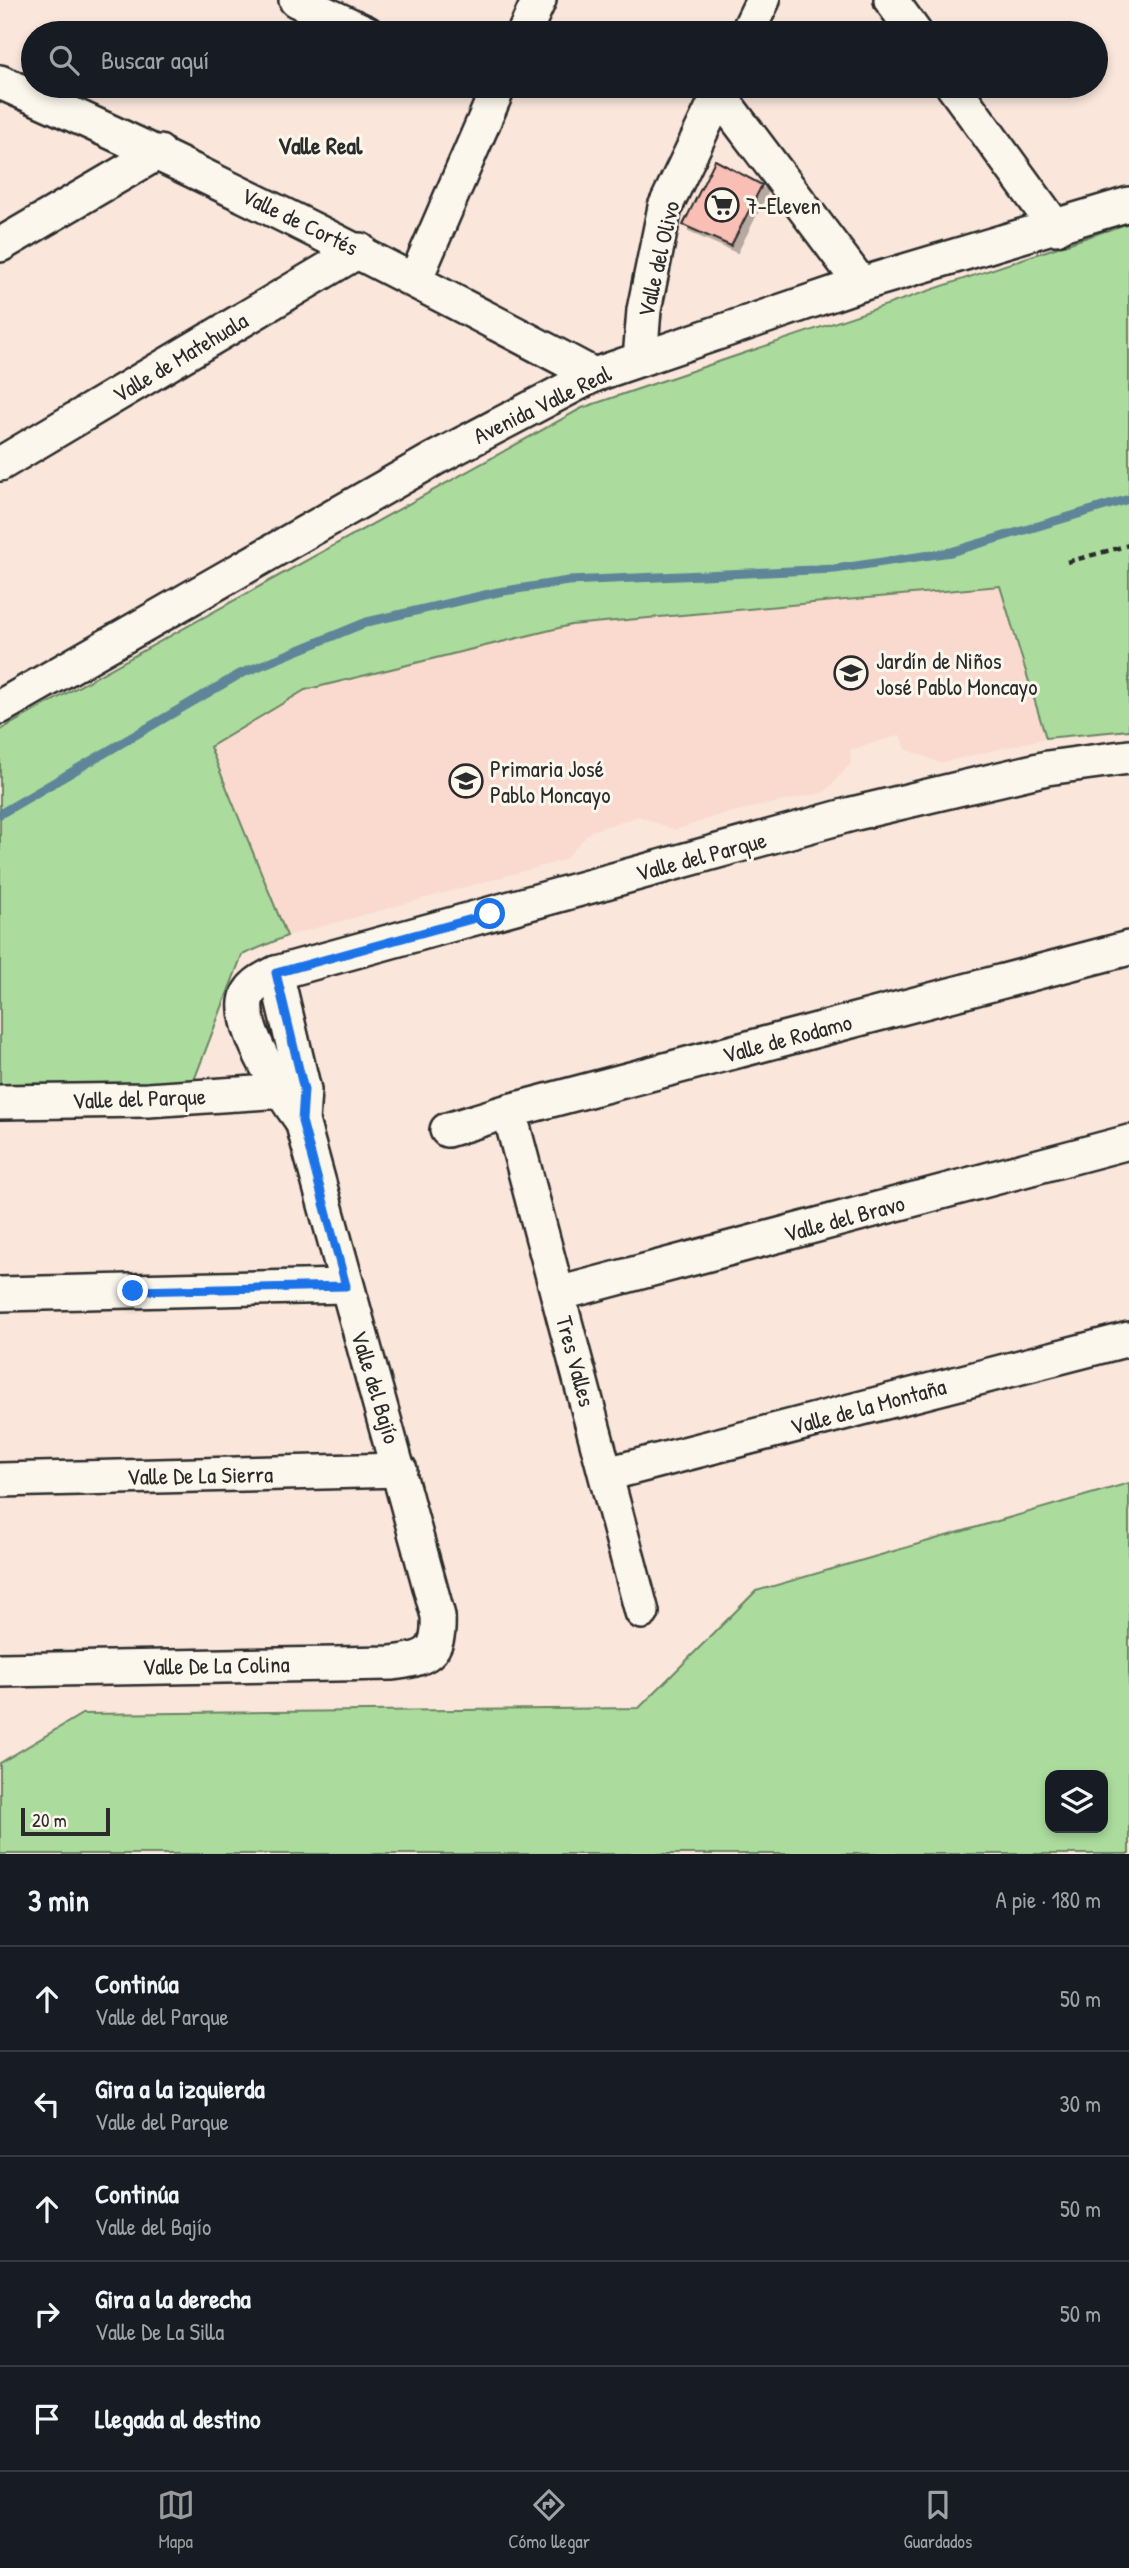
<!DOCTYPE html>
<html lang="es">
<head>
<meta charset="utf-8">
<style>
  body { margin:0; font-family:"Patrick Hand",sans-serif; background:#242831; color:#f1f3f6 }
  .controls { position:absolute; right:21px; bottom:21px; display:grid; overflow:hidden; border-radius:14px; box-shadow:0 4px 10px #0003 }
  .controls button { width:63px; height:63px; display:grid; place-items:center; padding:0; border:0; border-bottom:2px solid #363941; background:#171b24; color:#f1f3f6; font:35px sans-serif }
  .scale { position:absolute; left:21px; bottom:18px; width:89px; box-sizing:border-box; padding-left:7px; border:4px solid #2b2b2b; border-top:0; font-size:19px; line-height:24px; white-space:nowrap; color:#2b2b2b; -webkit-text-stroke:5px #fbf7ec; paint-order:stroke }
  .stop { position:absolute; width:21px; height:21px; margin:-16px; border:5px solid #1a73e8; border-radius:50%; background:#fff }
  .stop.end { background:#1a73e8; border-color:#fff; box-shadow:0 2px 7px #0008 }
  .list { margin:0; padding:0; list-style:none }
  h2 { display:flex; justify-content:space-between; align-items:center; height:91px; margin:0; padding:0 28px; font-size:30px }
  h2 small { font-size:23px; font-weight:400; color:#9ea1a6 }
  .list li { display:grid; grid-template-columns:46px 1fr auto; gap:21px; align-items:center; box-sizing:border-box; height:105px; padding:0 28px; border-top:2px solid #363941 }
  .list b { display:block; font-size:26px; white-space:nowrap }
  .list p { margin:0; font-size:23px; white-space:nowrap; color:#9ea1a6 }
  .list em { font-size:23px; font-style:normal; color:#9ea1a6 }
  .icon { flex:none; width:38px; height:38px; fill:none; stroke:currentColor; stroke-width:2; stroke-linecap:round; stroke-linejoin:round }
  .map { position:relative; flex:none; width:1129px; height:1854px; overflow:hidden }
  .search { position:absolute; background:#171b24; box-shadow:0 4px 10px #0003; left:21px; right:21px; top:21px; height:77px; display:flex; align-items:center; gap:18px; box-sizing:border-box; padding:0 24px; border-radius:38px; color:#9ea1a6; font-size:26px }
  .sheet { height:616px; background:#171b24 }
  nav { display:flex; justify-content:space-around; align-items:center; box-sizing:border-box; height:98px; border-top:2px solid #363941; background:#171b24; font-size:19px; color:#9ea1a6 }
  nav a { display:grid; justify-items:center; gap:4px }
  nav .on { color:#98999b }
  .map>svg:first-child { display:block }
  .built { fill:#fadacf }
  .green { fill:#abdc9d; stroke:#6b8464; stroke-width:2; fill-rule:evenodd }
  .lines { fill:none; stroke-linecap:round; stroke-linejoin:round }
  .stream { stroke:#5e8698; stroke-width:9 }
  .building { fill:#f9beb4; stroke:#2b2b2b; stroke-width:2; filter:url(#shadow) }
  .minor-casing { stroke:#2b2b2b; stroke-width:38 }
  .path { stroke:#2b2b2b; stroke-width:4.5; stroke-dasharray:7 5; stroke-linecap:butt }
  .minor { stroke:#fbf7ec; stroke-width:33 }
  .route { stroke:#1a73e8; stroke-width:9 }
  .labels { text-anchor:middle; dominant-baseline:central; stroke-width:6; stroke-linejoin:round; paint-order:stroke }
  .poi-label { font-size:23px; fill:#2b2b2b; stroke:#fbf7ec; text-anchor:start }
  .street-label { font-size:23px; fill:#2b2b2b; stroke:#fbf7ec }
  .neighbourhood-label { font-size:24px; font-weight:bold; fill:#2b2b2b; stroke:#fbf7ec }
</style>
</head>
<body>
<div class="map">
<svg width="1129" height="1854" viewBox="0 0 1129 1854">
  <defs>
    <filter id="shadow"><feDropShadow dx="6" dy="6" stdDeviation="0" flood-color="#0004"/></filter>
  </defs>
  <rect width="100%" height="100%" fill="#fae6db"/>
  <filter id="ink" filterUnits="userSpaceOnUse"><feTurbulence type="fractalNoise" baseFrequency=".0143" numOctaves="2"/><feDisplacementMap in="SourceGraphic" scale="14" xChannelSelector="R" yChannelSelector="G"/><feConvolveMatrix kernelMatrix="1 2 1 2 8 2 1 2 1" color-interpolation-filters="sRGB"/></filter>
  <g filter="url(#ink)">
    <polygon class="built" points="1000,586 1046,738 940,763 906,749 900,735 850,750 851,763 825,792 719,815 675,830 639,816 591,831 564,860 287,936 209,747 305,690 571,625"/>
    <g class="green">
      <polygon points="1129,223 1129,730 1046,738 1000,586 571,625 305,690 210,747 287,936 242,955 193,1083 0,1084 0,730 582,408"/>
      <path d="M1129,1483V1854H0V1763L82,1714L639,1708L756,1591ZM1103,1775V1828H1050V1775Z"/>
    </g>
    <g class="lines">
      <polyline class="stream" points="0,814 240,674 367,622 498,592 568,581 835,569 951,552 1129,499"/>
    </g>
    <polygon class="building" points="715,160 762,185 731,246 683,225"/>
    <g class="lines">
      <defs>
        <g id="minor">
          <polyline points="296,0 367,33"/>
          <polyline points="891,0 915,33"/>
          <polyline points="524,33 539,0"/>
          <polyline points="747,33 763,0"/>
          <path d="M0,82C203,171 398,271 594,375"/>
          <polyline points="953,86 1056,228"/>
          <polyline points="719,95 861,284"/>
          <polyline points="0,245 159,152"/>
          <polyline points="415,280 499,86"/>
          <polyline points="640,359 644,310 665,207 723,86"/>
          <polyline points="0,464 360,250"/>
          <polyline points="0,707 434,459 594,375 861,284 1129,204"/>
          <polyline points="0,1102 148,1100 298,1090"/>
          <polyline points="509,1111 642,1612"/>
          <path d="M302,1121C284,1097 242,1033 246,1002C248,986 264,979 276,973L852,814L1047,768L1129,757"/>
          <polyline points="447,1130 509,1111 1129,948"/>
          <polyline points="0,1294 346,1286"/>
          <polyline points="558,1294 1129,1142"/>
          <polyline points="607,1474 1129,1339"/>
          <polyline points="0,1480 400,1470"/>
          <path d="M0,1670L391,1663C427,1659 440,1654 438,1616L302,1121L304,1090L276,973"/>
        </g>
      </defs>
      <use href="#minor" class="minor-casing"/>
      <polyline class="path" points="1067,562 1129,545"/>
      <use href="#minor" class="minor"/>
    </g>
  </g>
  <g class="lines" filter="url(#ink)">
    <polyline class="route" points="133,1291 346,1286 302,1121 304,1090 276,973 490,914"/>
  </g>
  <defs>
    <symbol id="supermarket-ring" viewBox="-11 -11 22 22"><circle r="9.5" fill="#fbf7ec" stroke="#2b2b2b" stroke-width="1.5"/><path d="M-6-5.5h2.5l.6 2H6L4.5 2H-2.5L-4.4-4H-6ZM-1.5 3.2a1.3 1.3 0 1 0 .1 0ZM3 3.2a1.3 1.3 0 1 0 .1 0Z" fill="#2b2b2b"/></symbol>
    <symbol id="school-ring" viewBox="-11 -11 22 22"><circle r="9.5" fill="#fbf7ec" stroke="#2b2b2b" stroke-width="1.5"/><path d="M0-5L7-2L0 1L-7-2ZM-4 1L0 2.5L4 1V4Q0 6-4 4Z" fill="#2b2b2b"/></symbol>
  </defs>
  <g fill-rule="evenodd">
    <use href="#supermarket-ring" x="703" y="186" width="38" height="38"/>
    <use href="#school-ring" x="832" y="654" width="38" height="38"/>
    <use href="#school-ring" x="447" y="762" width="38" height="38"/>
  </g>
  <g class="labels">
    <g class="poi-label">
      <text x="746" y="205">7-Eleven</text>
      <text x="876" y="660">Jardín de Niños<tspan x="876" dy="26">José Pablo Moncayo</tspan></text>
      <text x="490" y="768">Primaria José<tspan x="490" dy="26">Pablo Moncayo</tspan></text>
    </g>
    <g class="street-label">
      <text transform="translate(300 221) rotate(26)">Valle de Cortés</text>
      <text transform="translate(658 259) rotate(-77)">Valle del Olivo</text>
      <text transform="translate(180 357) rotate(-31)">Valle de Matehuala</text>
      <text transform="translate(542 404) rotate(-26)">Avenida Valle Real</text>
      <text transform="translate(701 856) rotate(-15)">Valle del Parque</text>
      <text transform="translate(787 1038) rotate(-15)">Valle de Rodamo</text>
      <text transform="translate(139 1098) rotate(-2)">Valle del Parque</text>
      <text transform="translate(844 1218) rotate(-15)">Valle del Bravo</text>
      <text transform="translate(576 1361) rotate(75)">Tres Valles</text>
      <text transform="translate(376 1387) rotate(73)">Valle del Bajío</text>
      <text transform="translate(868 1406) rotate(-15)">Valle de la Montaña</text>
      <text transform="translate(200 1475) rotate(-1)">Valle De La Sierra</text>
      <text transform="translate(216 1665) rotate(-1)">Valle De La Colina</text>
    </g>
    <g class="neighbourhood-label">
      <text x="320" y="145">Valle Real</text>
    </g>
  </g>
</svg>
<div class="controls">
<button><svg class="icon" aria-label="layers" viewBox="0 0 24 24"><path d="M12 4l9 5-9 5-9-5zM3 14l9 5 9-5"/></svg></button>
</div>
<div class="scale">20 m</div>
<div class="stop" style="left:490px;top:914px"></div>
<div class="stop end" style="left:133px;top:1291px"></div>
<div class="search"><svg class="icon" aria-label="search" viewBox="0 0 24 24"><circle cx="10" cy="10" r="6"/><path d="M15 15l6 6"/></svg>Buscar aquí</div>
</div>
<section class="sheet">
<h2>3 min<small>A pie · 180 m</small></h2>
<ul class="list">
<li><svg class="icon" aria-label="ahead" viewBox="0 0 24 24"><path d="M12 20V5M6 11l6-6 6 6"/></svg><div><b>Continúa</b><p>Valle del Parque</p></div><em>50 m</em></li>
<li><svg class="icon" aria-label="left" viewBox="0 0 24 24"><path d="M17 20v-9H6M10 6l-5 5 5 5"/></svg><div><b>Gira a la izquierda</b><p>Valle del Parque</p></div><em>30 m</em></li>
<li><svg class="icon" aria-label="ahead" viewBox="0 0 24 24"><path d="M12 20V5M6 11l6-6 6 6"/></svg><div><b>Continúa</b><p>Valle del Bajío</p></div><em>50 m</em></li>
<li><svg class="icon" aria-label="right" viewBox="0 0 24 24"><path d="M7 20v-9h11M14 6l5 5-5 5"/></svg><div><b>Gira a la derecha</b><p>Valle De La Silla</p></div><em>50 m</em></li>
<li><svg class="icon" aria-label="arrive" viewBox="0 0 24 24"><path d="M6 21V4h12l-3 4 3 4H6"/></svg><div><b>Llegada al destino</b></div></li>
</ul>
</section>
<nav>
<a class="on"><svg class="icon" aria-label="map" viewBox="0 0 24 24"><path d="M3 6l6-2 6 2 6-2v14l-6 2-6-2-6 2zM9 4v14M15 6v14"/></svg>Mapa</a>
<a><svg class="icon" aria-label="directions" viewBox="0 0 24 24"><path d="M12 3l9 9-9 9-9-9zM9 14v-3h6M13 9l2 2-2 2"/></svg>Cómo llegar</a>
<a><svg class="icon" aria-label="saved" viewBox="0 0 24 24"><path d="M7 4h10v16l-5-4-5 4z"/></svg>Guardados</a>
</nav>
</body>
</html>
